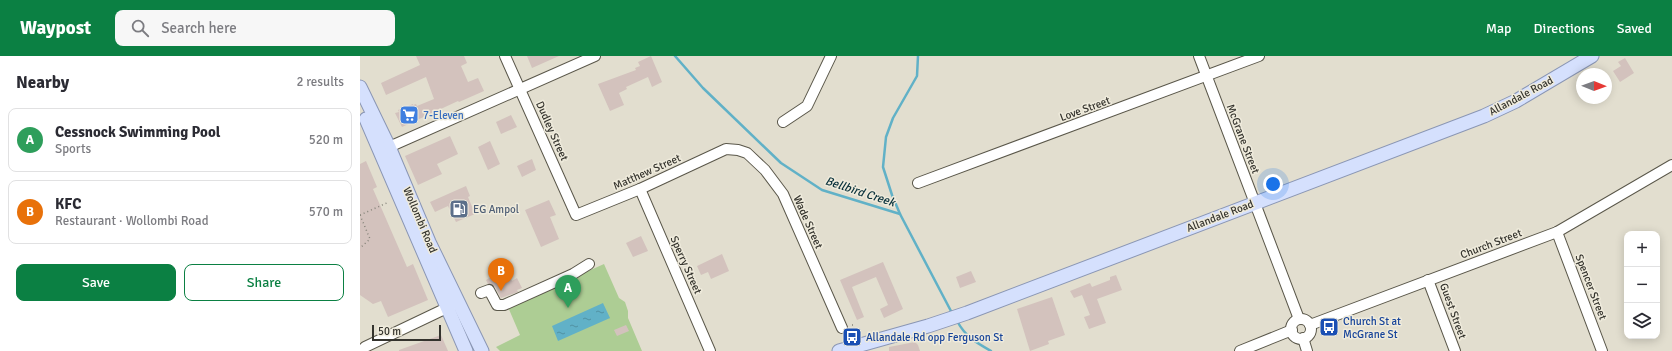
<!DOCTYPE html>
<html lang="en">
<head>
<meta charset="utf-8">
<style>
  body { margin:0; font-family:Signika,sans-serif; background:#f7f7f7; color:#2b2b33 }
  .controls { position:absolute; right:12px; bottom:12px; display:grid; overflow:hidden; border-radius:8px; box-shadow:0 2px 10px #0003 }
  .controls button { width:36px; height:36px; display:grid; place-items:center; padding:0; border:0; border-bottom:1px solid #e1e1e2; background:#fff; color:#2b2b33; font:20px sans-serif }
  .compass { position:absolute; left:1216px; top:12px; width:36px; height:36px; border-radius:50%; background:#fff; box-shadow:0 2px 10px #0003; rotate:91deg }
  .scale { position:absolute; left:12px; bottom:10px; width:69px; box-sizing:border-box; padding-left:4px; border:2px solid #34332d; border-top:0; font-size:11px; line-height:14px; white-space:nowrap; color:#34332d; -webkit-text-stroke:3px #efebdc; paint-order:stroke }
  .you { position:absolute; left:913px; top:128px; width:14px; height:14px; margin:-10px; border:3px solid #fff; border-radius:50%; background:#1a73e8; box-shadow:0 0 0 6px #1a73e833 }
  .badge { display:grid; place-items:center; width:26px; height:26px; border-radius:50%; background:#0b8043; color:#fff; font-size:13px; font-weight:700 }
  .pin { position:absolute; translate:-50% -33px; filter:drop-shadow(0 1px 2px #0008) }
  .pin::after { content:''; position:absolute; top:21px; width:14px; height:12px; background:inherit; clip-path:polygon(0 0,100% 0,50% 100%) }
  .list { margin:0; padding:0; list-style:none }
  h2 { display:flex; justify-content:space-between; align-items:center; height:52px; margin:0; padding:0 16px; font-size:17px }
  h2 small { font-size:13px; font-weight:400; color:#7c7c81 }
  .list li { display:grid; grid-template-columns:26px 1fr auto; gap:12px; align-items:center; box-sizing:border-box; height:64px; margin:0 8px 8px; padding:0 8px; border:1px solid #e1e1e2; border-radius:8px }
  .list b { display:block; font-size:15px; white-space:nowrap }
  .list p { margin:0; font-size:13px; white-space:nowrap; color:#7c7c81 }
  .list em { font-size:13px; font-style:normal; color:#7c7c81 }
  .actions { display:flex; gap:8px; padding:12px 16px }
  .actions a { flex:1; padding:9px 0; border:1px solid #0b8043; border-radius:8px; text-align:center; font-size:14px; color:#0b8043 }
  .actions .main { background:#0b8043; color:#fff }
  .icon { flex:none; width:22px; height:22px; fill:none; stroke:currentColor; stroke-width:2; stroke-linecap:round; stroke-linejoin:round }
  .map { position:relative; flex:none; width:1312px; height:295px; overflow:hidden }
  header { display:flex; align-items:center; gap:24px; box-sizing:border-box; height:56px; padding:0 20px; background:#0b8043; color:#fff }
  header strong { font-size:19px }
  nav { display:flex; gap:22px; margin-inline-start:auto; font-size:14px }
  .search { width:280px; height:36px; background:#f7f7f7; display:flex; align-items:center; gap:10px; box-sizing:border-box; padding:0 14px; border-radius:8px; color:#7c7c81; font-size:15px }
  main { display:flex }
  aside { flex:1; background:#fff }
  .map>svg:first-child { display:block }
  .park { fill:#adcd94 }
  .water { fill:url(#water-ripples) }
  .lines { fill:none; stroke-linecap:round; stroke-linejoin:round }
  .stream { stroke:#61b1c7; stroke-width:2.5 }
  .building { fill:#d3c2bd }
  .minor-casing { stroke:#5a574a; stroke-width:12 }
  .major-casing { stroke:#8a96b4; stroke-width:15 }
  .path { stroke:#86847a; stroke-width:1.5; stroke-dasharray:1 3; stroke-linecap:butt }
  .minor { stroke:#fff; stroke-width:10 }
  .major { stroke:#d5e0fd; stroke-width:13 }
  .labels { text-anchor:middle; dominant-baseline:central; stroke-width:3; stroke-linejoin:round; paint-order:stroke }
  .street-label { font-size:11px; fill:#34332d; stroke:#efebdc }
  .shop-label { font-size:11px; fill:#366cbe; stroke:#efebdc; text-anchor:start }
  .service-label { font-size:11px; fill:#4e5e75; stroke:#efebdc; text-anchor:start }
  .transit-label { font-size:11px; fill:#164399; stroke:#efebdc; text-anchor:start }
  .water-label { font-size:12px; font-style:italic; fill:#09313b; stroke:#efebdc }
</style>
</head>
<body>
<header>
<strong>Waypost</strong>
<div class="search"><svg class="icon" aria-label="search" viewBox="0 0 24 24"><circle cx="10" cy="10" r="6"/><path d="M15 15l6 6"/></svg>Search here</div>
<nav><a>Map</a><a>Directions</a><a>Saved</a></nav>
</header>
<main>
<aside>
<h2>Nearby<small>2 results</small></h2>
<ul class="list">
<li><span class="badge" style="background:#2e9e5b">A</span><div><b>Cessnock Swimming Pool</b><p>Sports</p></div><em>520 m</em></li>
<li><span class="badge" style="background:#e8710a">B</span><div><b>KFC</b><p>Restaurant · Wollombi Road</p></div><em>570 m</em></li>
</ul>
<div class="actions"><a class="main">Save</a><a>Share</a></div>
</aside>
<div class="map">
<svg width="1312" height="295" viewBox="0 0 1312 295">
  <defs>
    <pattern id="water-ripples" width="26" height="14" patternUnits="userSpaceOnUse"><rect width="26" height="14" fill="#61b1c7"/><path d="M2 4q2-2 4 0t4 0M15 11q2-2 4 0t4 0" fill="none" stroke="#5191a2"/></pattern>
  </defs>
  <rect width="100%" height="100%" fill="#e2decf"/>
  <polygon class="park" points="244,208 259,242 265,246 268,255 268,262 282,295 140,295 136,291 160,279 148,251"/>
  <polygon class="water" points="243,247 250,262 198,285 192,270"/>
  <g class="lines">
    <g class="stream">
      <polyline points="315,0 343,32 421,107 462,134 540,158 592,257"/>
      <polyline points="540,158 532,139 523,111 526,81 533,62 557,20 558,0"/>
      <path d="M597,265C606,281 615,286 631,295"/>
    </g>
  </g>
  <g class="building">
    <polygon points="56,0 104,0 107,7 101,10 108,26 118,22 124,35 99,46 98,45 42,71 35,57 39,56 38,54 53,48 53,49 56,48 57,50 74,43 66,21 26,39 21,27 60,9"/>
    <polygon points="167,0 199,0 172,12"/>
    <polygon points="291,0 302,26 292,31 288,21 266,31 267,33 259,37 264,49 250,55 238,28 276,14 275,12 280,10 278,6"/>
    <polygon points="1265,2 1274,17 1260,26 1253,15 1261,10 1258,6"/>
    <polygon points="151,59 157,71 141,78 136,66"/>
    <polygon points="90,80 98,98 77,108 82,118 58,129 45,100"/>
    <polygon points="130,85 140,108 128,114 118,91"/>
    <polygon points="172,103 176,114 162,121 157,110"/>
    <polygon points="6,105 17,131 13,133 47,211 53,208 68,244 28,261 21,245 13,248 0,239 0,108"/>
    <polygon points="106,130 110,140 108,141 115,158 96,166 88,150 75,156 70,146"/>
    <polygon points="189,144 196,159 190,161 199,183 181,191 165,154"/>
    <polygon points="281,180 288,195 273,201 266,187"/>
    <polygon points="362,198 369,215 351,223 348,216 341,219 337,210"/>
    <polygon points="523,206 543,253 524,262 520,253 528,249 516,221 492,231 504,261 497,264 480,224"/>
    <polygon points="611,215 616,226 600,232 596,221"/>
    <polygon points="144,216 145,220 149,218 152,225 157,222 162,232 157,234 158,236 141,242 135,231 128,228 126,224 138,217 139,219"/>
    <polygon points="756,219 762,234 737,243 746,267 729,273 724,261 730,259 722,239 714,242 710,235 730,227 732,231 750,224 750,221"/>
    <polygon points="692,241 705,279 688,285 689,288 670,295 657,253"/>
    <polygon points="266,269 269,275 257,280 254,274"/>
    <polygon points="81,279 88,295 39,295 39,294"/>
    <polygon points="555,286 558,289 560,295 529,295 529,291"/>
  </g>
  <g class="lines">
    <defs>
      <g id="minor">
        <polyline points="145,0 216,159 280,133 366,93 378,94 387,97 405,114 423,138 482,272"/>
        <polyline points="839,0 939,263"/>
        <polyline points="423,66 447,50 471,0"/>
        <polyline points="29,91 235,0"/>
        <polyline points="558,127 899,0"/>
        <polyline points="280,133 350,295"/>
        <polyline points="1197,176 1242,295"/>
        <polyline points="1068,224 1095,295"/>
        <polyline points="121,237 129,234 137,249 144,249 213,218 229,208"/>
        <circle cx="941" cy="273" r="10"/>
        <polyline points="950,269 1197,176 1312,109"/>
        <polyline points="943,282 947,295"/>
        <polyline points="1,295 5,291 93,249"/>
        <polyline points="880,295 932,274"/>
      </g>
      <g id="major">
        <polyline points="0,31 29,91 69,186 122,295"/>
        <polyline points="6,63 106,295"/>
        <polyline points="479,295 568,270 607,257 1124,60 1156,45 1232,0"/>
      </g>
    </defs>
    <use href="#minor" class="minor-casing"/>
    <use href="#major" class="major-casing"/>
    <g class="path">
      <polyline points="0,159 10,183 0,192"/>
      <polyline points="0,159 29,146"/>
      <polyline points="492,269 493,269 495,279"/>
    </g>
    <use href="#minor" class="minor"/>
    <use href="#major" class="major"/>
  </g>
  <defs>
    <symbol id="supermarket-square" viewBox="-11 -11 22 22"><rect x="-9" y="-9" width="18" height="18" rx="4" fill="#3f7fe0" stroke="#efebdc"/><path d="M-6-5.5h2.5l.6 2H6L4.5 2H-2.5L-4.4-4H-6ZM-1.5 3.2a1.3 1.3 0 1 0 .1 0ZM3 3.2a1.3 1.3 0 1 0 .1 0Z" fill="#fff"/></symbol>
    <symbol id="fuel-square" viewBox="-11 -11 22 22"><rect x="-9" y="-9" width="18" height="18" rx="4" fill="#5c6f8a" stroke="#efebdc"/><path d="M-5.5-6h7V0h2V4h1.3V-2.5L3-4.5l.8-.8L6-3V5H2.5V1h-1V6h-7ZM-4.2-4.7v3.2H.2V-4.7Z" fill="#fff"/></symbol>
    <symbol id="bus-square" viewBox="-11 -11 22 22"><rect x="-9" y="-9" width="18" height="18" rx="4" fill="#1a4fb4" stroke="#efebdc"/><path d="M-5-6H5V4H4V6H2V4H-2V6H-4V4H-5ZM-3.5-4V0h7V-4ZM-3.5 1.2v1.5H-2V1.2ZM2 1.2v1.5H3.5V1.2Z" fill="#fff"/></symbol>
  </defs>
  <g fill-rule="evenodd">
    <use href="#supermarket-square" x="38" y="48" width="22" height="22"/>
    <use href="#fuel-square" x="88" y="142" width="22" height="22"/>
    <use href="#bus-square" x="958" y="260" width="22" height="22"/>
    <use href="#bus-square" x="481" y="270" width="22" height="22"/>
  </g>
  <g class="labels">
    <g class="street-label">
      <text transform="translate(1161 40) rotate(-28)">Allandale Road</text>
      <text transform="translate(725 53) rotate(-20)">Love Street</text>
      <text transform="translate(192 75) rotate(66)">Dudley Street</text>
      <text transform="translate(883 83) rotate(69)">McGrane Street</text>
      <text transform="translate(287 116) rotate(-24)">Matthew Street</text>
      <text transform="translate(860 160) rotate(-21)">Allandale Road</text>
      <text transform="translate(60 164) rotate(67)">Wollombi Road</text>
      <text transform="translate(448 166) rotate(66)">Wade Street</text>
      <text transform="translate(1131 188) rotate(-21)">Church Street</text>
      <text transform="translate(326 209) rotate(66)">Sperry Street</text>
      <text transform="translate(1231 231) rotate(69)">Spencer Street</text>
      <text transform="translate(1093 255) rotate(70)">Guest Street</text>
    </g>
    <g class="shop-label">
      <text x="63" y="59">7-Eleven</text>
    </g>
    <g class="service-label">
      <text x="113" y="153">EG Ampol</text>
    </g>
    <g class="transit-label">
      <text x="983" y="265">Church St at<tspan x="983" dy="13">McGrane St</tspan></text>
      <text x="506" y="281">Allandale Rd opp Ferguson St</text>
    </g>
    <g class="water-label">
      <text transform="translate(500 136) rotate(18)">Bellbird Creek</text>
    </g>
  </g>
</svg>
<div class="controls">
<button>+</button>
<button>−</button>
<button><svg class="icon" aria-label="layers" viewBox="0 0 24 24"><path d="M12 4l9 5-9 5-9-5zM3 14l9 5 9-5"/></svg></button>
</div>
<svg class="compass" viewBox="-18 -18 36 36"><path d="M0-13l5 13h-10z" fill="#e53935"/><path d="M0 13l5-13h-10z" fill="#7c7c81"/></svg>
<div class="scale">50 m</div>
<div class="you"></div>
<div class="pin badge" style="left:208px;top:252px;background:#2e9e5b">A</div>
<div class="pin badge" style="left:141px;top:235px;background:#e8710a">B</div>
</div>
</main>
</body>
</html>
